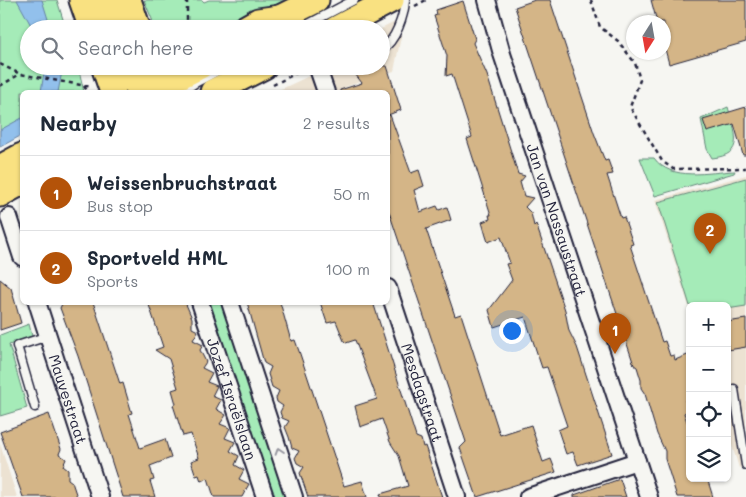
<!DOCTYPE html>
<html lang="en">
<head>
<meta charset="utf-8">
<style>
  body { margin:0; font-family:Mali,sans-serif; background:#f2f2f3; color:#1f2937 }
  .controls { position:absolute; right:15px; bottom:15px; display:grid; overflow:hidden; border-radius:8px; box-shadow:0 1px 4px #0004 }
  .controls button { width:45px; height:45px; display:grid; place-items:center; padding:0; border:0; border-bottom:1px solid #e0e1e3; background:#fff; color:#1f2937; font:25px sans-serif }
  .compass { position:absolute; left:626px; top:15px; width:45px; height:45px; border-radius:50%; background:#fff; box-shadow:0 1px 4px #0004; rotate:191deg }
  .you { position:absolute; left:511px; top:330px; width:18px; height:18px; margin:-12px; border:4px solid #fff; border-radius:50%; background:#1a73e8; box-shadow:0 0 0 8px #1a73e833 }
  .badge { display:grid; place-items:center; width:32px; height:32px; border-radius:50%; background:#b45309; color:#fff; font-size:16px; font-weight:700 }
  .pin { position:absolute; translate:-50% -41px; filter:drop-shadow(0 1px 2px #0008) }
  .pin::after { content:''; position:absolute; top:26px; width:18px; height:15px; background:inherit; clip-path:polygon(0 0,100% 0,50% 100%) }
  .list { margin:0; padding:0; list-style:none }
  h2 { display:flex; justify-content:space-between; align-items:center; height:65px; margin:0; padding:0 20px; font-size:21px }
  h2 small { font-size:16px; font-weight:400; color:#747a83 }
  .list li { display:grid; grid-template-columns:32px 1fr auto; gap:15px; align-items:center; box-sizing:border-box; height:75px; padding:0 20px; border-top:1px solid #e0e1e3 }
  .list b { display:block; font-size:19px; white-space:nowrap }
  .list p { margin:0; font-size:16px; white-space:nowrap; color:#747a83 }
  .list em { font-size:16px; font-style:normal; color:#747a83 }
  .icon { flex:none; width:28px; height:28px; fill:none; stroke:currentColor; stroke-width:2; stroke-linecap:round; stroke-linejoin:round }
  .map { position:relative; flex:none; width:746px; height:497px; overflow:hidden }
  .search { position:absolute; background:#fff; box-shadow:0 1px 4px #0004; left:20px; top:20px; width:370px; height:55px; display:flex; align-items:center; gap:12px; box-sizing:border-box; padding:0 18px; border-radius:28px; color:#747a83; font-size:19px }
  .panel { position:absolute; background:#fff; box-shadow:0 1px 4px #0004; left:20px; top:90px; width:370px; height:215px; border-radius:8px }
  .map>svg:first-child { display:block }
  .built { fill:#ece2d2 }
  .green { fill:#a5ebb8; stroke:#64867a }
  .water { fill:#92c0ec; stroke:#6581a5 }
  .building { fill:#d4b587; stroke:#22223b }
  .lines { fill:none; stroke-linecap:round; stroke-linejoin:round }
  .lane-casing { stroke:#22223b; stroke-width:11 }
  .street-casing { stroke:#22223b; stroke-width:20 }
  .primary-casing { stroke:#22223b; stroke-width:29 }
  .path { stroke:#22223b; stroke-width:2.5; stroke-dasharray:4 4; stroke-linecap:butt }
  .lane { stroke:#f6f6f2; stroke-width:8 }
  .street { stroke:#f6f6f2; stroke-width:16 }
  .primary { stroke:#f9e181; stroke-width:25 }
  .oneway { stroke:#9797a0 }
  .labels { text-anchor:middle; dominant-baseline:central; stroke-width:4.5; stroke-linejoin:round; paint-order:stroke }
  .street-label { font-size:15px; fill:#22223b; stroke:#f6f6f2 }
</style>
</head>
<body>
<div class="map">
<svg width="746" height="497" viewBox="0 0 746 497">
  <rect width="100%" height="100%" fill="#f6f6f2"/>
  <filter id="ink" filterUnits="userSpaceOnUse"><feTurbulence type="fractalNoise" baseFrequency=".02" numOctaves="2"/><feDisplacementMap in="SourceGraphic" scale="10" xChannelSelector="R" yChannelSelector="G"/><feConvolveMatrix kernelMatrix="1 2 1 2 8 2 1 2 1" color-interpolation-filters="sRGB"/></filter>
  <g filter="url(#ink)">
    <g class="built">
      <polygon points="405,17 394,71 345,87 346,92 275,92 309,76 321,66 381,66 381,29"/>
      <polygon points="746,175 746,466 739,468 727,430 727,306 690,306 690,310 655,200"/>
      <polygon points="0,444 17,497 0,497"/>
    </g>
    <g class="green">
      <polygon points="0,0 57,0 66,29 29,29 29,66 78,66 84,92 22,92 22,129 0,140"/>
      <polygon points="144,0 202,0 204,2 209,0 286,0 231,29 156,29"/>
      <path d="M728,107C735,133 746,155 712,158L707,149L701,119Z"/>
      <path d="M640,158H654C671,182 709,172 735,171L734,173L655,196Z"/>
      <polygon points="746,178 746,306 727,309 727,306 690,306 658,202"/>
      <polygon points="206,303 226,303 290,497 269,497"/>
      <polygon points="29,324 32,336 9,345 27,408 0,416 0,335"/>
    </g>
    <g class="water">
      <polygon points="17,0 42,0 51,29 33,29"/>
      <polygon points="45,66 63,66 58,92 41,92"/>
      <polygon points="22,118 22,135 0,147 0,130"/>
    </g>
    <g class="building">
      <polygon points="535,0 550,0 594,133 605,161 608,160 613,174 607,175 621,218 624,217 633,244 630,245 662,342 665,341 670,356 674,355 675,360 690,354 690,399 685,400 688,411 684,413 690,430 690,478 707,478 713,497 677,497 665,459 665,451 657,434 645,394 641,388 641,380 637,367 634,365 515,7"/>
      <polygon points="651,0 746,0 746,42 669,64 664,45 664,22 657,22"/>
      <polygon points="463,1 475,39 473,43 487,75 518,174 525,176 520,182 524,196 533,198 525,207 531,213 534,226 536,224 565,310 569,331 577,347 612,454 578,465 573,452 566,454 558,430 567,426 547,367 542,368 525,317 494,327 489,310 512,280 506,264 510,263 501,237 488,242 486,236 482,222 490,219 489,215 491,215 467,139 472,137 452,74 446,76 447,56 434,16 437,15 436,10"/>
      <polygon points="349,66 387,66 401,110 388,115 388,92 340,92 340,90 362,83"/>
      <polygon points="746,107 746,155 743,155 734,124 707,132 703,120"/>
      <polygon points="390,115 411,173 419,170 424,186 414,190 420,212 437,206 439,210 447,207 451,220 426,229 455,316 461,314 500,435 531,425 543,462 551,459 556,472 477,497 460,448 466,442 388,209 388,116"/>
      <polygon points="0,279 11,288 21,323 0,330"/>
      <polygon points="63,302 93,302 120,384 123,383 132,413 129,414 140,448 165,439 171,458 150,466 154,480 150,481 155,497 123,497 78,356 60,308"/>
      <polygon points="148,302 185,302 192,318 192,328 198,331 193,340 203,345 200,350 206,362 202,368 212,373 207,382 217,386 212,396 221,400 216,409 226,415 220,424 230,428 225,438 235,442 230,451 239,456 235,465 244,470 239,479 249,484 242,497 214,497 208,478 201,481 199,475 196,476 191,461 199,458 191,434 183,436 173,405 176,404 172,390 178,388 169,359 155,350 163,347"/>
      <polygon points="247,302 280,302 291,341 295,340 300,354 344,486 362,481 367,497 308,497 300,473 304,467 297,463 295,458 299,451 292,448 289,437 285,427 289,421 282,418 280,412 283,406 277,402 276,398 279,391 272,387 268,374 271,367 264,363"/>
      <polygon points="320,302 373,302 416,437 421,439 423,447 425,446 442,497 381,497 380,494 408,486 399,456 390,442 382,419 360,427 355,406 377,399 355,340 346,343 344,341 336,321 327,323"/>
      <polygon points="746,319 746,347 728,350 727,322"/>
      <polygon points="49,414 61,449 59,454 66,459 63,466 68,470 68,479 72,482 77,497 23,497 0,432"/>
      <polygon points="620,479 626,497 574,497 574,495"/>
    </g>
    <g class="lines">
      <defs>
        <g id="lane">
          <polyline points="299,29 354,0"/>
          <path d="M381,50C396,41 404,16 405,0"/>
          <polyline points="320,73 340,66"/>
          <polyline points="182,92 195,83 227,66"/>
          <polyline points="734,389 746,465"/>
          <polyline points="35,407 17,346 48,336"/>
        </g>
        <g id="street">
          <path id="s1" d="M487,0L502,54L649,497"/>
          <polyline points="317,66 326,92"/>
          <polyline points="9,217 22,257"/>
          <path id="s2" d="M388,288L457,497"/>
          <path id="s3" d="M37,302L100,497"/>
          <path id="s4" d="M200,302L265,497"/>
          <polyline points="230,302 294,497"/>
          <polyline points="528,497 637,461"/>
        </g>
        <g id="primary">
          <polyline points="82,0 92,29"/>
          <polyline points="105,0 115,29"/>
          <polyline points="128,0 138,29"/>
          <polyline points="244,29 258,21 280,18"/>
          <polyline points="269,29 280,18 316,0"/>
          <polyline points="336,29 391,0"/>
          <polyline points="104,66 113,92"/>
          <polyline points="127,66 133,80 144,92"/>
          <polyline points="144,92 149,78 149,66"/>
          <polyline points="148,92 200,66"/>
          <polyline points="213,92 264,66"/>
          <polyline points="0,168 22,156"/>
          <polyline points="0,194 22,182"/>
        </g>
      </defs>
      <use href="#lane" class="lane-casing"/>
      <use href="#street" class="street-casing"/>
      <use href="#primary" class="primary-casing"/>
      <g class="path">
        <polyline points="187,0 187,29"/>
        <polyline points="591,0 600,27 618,41 635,63 640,80 630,107 662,161 673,169 746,168"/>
        <polyline points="415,6 426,0"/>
        <polyline points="0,64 20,74 92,87"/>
        <polyline points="273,85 304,69"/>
        <polyline points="0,86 20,74"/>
        <polyline points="84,86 88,92"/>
      </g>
      <use href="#lane" class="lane"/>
      <use href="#street" class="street"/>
      <use href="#primary" class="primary"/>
    </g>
    <defs><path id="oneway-chevron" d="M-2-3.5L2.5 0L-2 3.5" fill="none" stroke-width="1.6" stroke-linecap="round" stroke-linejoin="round" transform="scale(1.25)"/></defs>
    <use class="oneway" href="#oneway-chevron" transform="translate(279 451) rotate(-108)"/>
  </g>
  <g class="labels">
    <g class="street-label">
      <text stroke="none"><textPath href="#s1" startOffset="231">Jan van Nassaustraat</textPath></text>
      <text stroke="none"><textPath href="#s2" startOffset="110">Mesdagstraat</textPath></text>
      <text stroke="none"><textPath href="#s3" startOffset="102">Mauvestraat</textPath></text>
      <text stroke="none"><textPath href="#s4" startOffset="102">Jozef Israëlslaan</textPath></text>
    </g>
  </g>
</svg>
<div class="controls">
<button>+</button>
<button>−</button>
<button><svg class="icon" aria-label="locate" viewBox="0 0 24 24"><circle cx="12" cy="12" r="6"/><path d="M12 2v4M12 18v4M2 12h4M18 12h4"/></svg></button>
<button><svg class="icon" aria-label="layers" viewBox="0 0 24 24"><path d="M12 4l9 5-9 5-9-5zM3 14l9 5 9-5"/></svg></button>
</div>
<svg class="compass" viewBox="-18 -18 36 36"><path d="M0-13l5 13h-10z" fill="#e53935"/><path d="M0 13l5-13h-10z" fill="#747a83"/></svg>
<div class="you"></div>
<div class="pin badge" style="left:615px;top:354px">1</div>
<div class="pin badge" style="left:710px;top:254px">2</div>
<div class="search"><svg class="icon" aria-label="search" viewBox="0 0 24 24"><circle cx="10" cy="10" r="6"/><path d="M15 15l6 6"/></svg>Search here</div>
<section class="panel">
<h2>Nearby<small>2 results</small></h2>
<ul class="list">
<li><span class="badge">1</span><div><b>Weissenbruchstraat</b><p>Bus stop</p></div><em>50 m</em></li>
<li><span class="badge">2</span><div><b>Sportveld HML</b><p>Sports</p></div><em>100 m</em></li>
</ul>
</section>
</div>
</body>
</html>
